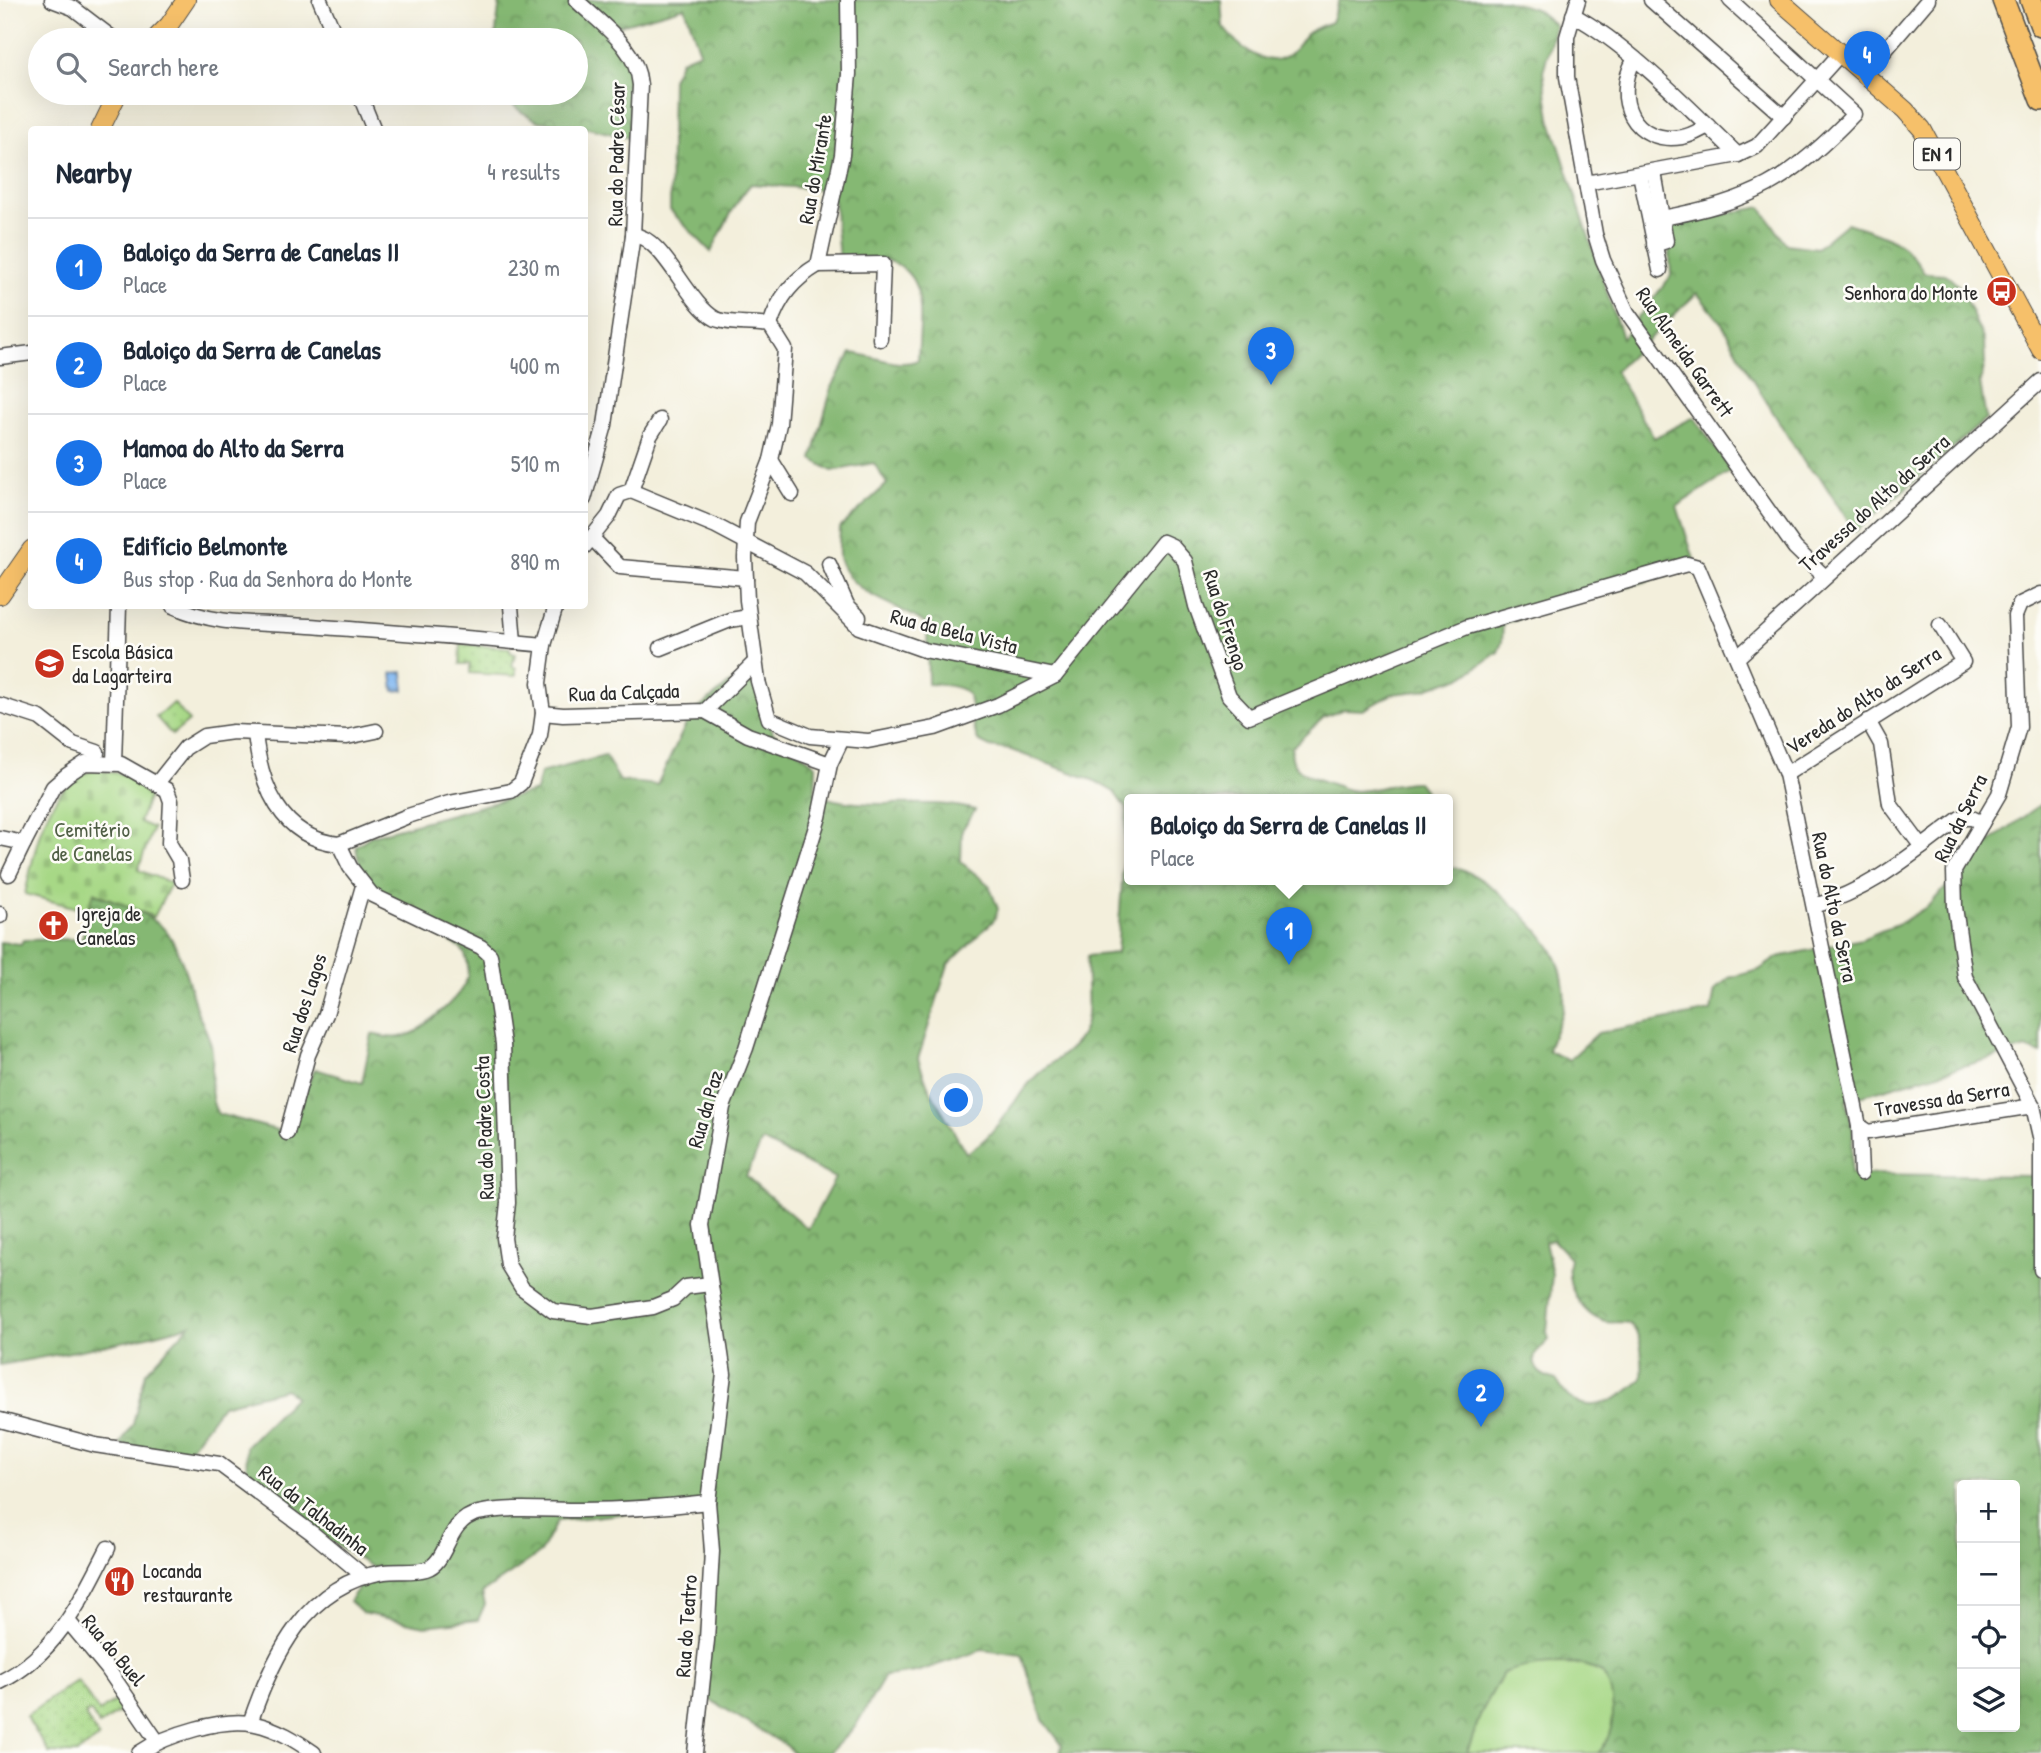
<!DOCTYPE html>
<html lang="en">
<head>
<meta charset="utf-8">
<style>
  body { margin:0; font-family:"Patrick Hand",sans-serif; background:#f6f6f7; color:#1f2937 }
  .controls { position:absolute; right:21px; bottom:21px; display:grid; overflow:hidden; border-radius:7px; box-shadow:0 7px 28px #0002 }
  .controls button { width:63px; height:63px; display:grid; place-items:center; padding:0; border:0; border-bottom:2px solid #e0e1e3; background:#fff; color:#1f2937; font:35px sans-serif }
  .you { position:absolute; left:957px; top:1101px; width:24px; height:24px; margin:-18px; border:5px solid #fff; border-radius:50%; background:#1a73e8; box-shadow:0 0 0 10px #1a73e833 }
  .badge { display:grid; place-items:center; width:46px; height:46px; border-radius:50%; background:#1a73e8; color:#fff; font-size:23px; font-weight:700 }
  .pin { position:absolute; translate:-50% -58px; filter:drop-shadow(0 2px 4px #0008) }
  .pin::after { content:''; position:absolute; top:37px; width:24px; height:21px; background:inherit; clip-path:polygon(0 0,100% 0,50% 100%) }
  .popup { position:absolute; left:1124px; top:794px; width:329px; height:91px; box-sizing:border-box; display:grid; place-content:center; border-radius:7px; background:#fff; filter:drop-shadow(0 2px 5px #0005); font-size:23px; white-space:nowrap; color:#747a83 }
  .popup b { font-size:26px; color:#1f2937 }
  .popup::after { content:''; position:absolute; left:50%; top:100%; margin-left:-14px; border:14px solid transparent; border-top-color:#fff }
  .list { margin:0; padding:0; list-style:none }
  h2 { display:flex; justify-content:space-between; align-items:center; height:91px; margin:0; padding:0 28px; font-size:30px }
  h2 small { font-size:23px; font-weight:400; color:#747a83 }
  .list li { display:grid; grid-template-columns:46px 1fr auto; gap:21px; align-items:center; box-sizing:border-box; height:98px; padding:0 28px; border-top:2px solid #e0e1e3 }
  .list b { display:block; font-size:26px; white-space:nowrap }
  .list p { margin:0; font-size:23px; white-space:nowrap; color:#747a83 }
  .list em { font-size:23px; font-style:normal; color:#747a83 }
  .icon { flex:none; width:38px; height:38px; fill:none; stroke:currentColor; stroke-width:2; stroke-linecap:round; stroke-linejoin:round }
  .map { position:relative; flex:none; width:2041px; height:1753px; overflow:hidden }
  .search { position:absolute; background:#fff; box-shadow:0 7px 28px #0002; left:28px; top:28px; width:560px; height:77px; display:flex; align-items:center; gap:18px; box-sizing:border-box; padding:0 24px; border-radius:38px; color:#747a83; font-size:26px }
  .panel { position:absolute; background:#fff; box-shadow:0 7px 28px #0002; left:28px; top:126px; width:560px; height:483px; border-radius:7px }
  .map>svg:first-child { display:block }
  .grass { fill:#a7d886; stroke:#698258; stroke-width:2 }
  .forest { fill:url(#forest-crowns); stroke:#58724f; stroke-width:2; fill-rule:evenodd }
  .cemetery { fill:url(#cemetery-stones); stroke:#698258; stroke-width:2 }
  .garden { fill:url(#garden-dots); stroke:#698258; stroke-width:2 }
  .water { fill:url(#water-waves); stroke:#56728e; stroke-width:2 }
  .lines { fill:none; stroke-linecap:round; stroke-linejoin:round }
  .minor-casing { stroke:#494846; stroke-width:17 }
  .major-casing { stroke:#494846; stroke-width:20 }
  .highway-casing { stroke:#494846; stroke-width:24 }
  .minor { stroke:#fff; stroke-width:14 }
  .major { stroke:#f6c06b; stroke-width:18 }
  .highway { stroke:#f6c06b; stroke-width:21 }
  .labels { text-anchor:middle; dominant-baseline:central; stroke-width:5; stroke-linejoin:round; paint-order:stroke }
  .shield { fill:#fdfcf7; stroke:#6a6a68; stroke-width:2 }
  .shield-label { font-size:19px; font-weight:bold; fill:#2b2b2b }
  .street-label { font-size:21px; fill:#2b2b2b; stroke:#fdfcf7 }
  .poi-label { font-size:21px; fill:#2b2b2b; stroke:#fdfcf7; text-anchor:start }
  .park-label { font-size:21px; fill:#505f46; stroke:#fdfcf7 }
</style>
</head>
<body>
<div class="map">
<svg width="2041" height="1753" viewBox="0 0 2041 1753">
  <defs>
    <pattern id="forest-crowns" width="20" height="18" patternUnits="userSpaceOnUse" patternTransform="scale(1.75)"><rect width="20" height="18" fill="#85b873"/><path d="M2 6a3 3 0 1 1 6 0M12 15a3 3 0 1 1 6 0" fill="none" stroke="#6d965f"/></pattern>
    <pattern id="cemetery-stones" width="16" height="16" patternUnits="userSpaceOnUse" patternTransform="scale(1.75)"><rect width="16" height="16" fill="#a7d886"/><path d="M2 7V4a2 2 0 0 1 4 0v3zM10 15v-3a2 2 0 0 1 4 0v3z" fill="#90ba74"/></pattern>
    <pattern id="garden-dots" width="8" height="8" patternUnits="userSpaceOnUse" patternTransform="scale(1.75)"><rect width="8" height="8" fill="#a7d886"/><path d="M2 2h.1M6 6h.1" fill="none" stroke="#90ba74" stroke-width="1.8" stroke-linecap="round"/></pattern>
    <pattern id="water-waves" width="16" height="10" patternUnits="userSpaceOnUse" patternTransform="scale(1.75)"><rect width="16" height="10" fill="#82b8f1"/><path d="M0 5q4-4 8 0t8 0" fill="none" stroke="#6b96c3"/></pattern>
  </defs>
  <rect width="100%" height="100%" fill="#fdfcf7"/>
  <filter id="ink" filterUnits="userSpaceOnUse"><feTurbulence type="fractalNoise" baseFrequency=".0143" numOctaves="2"/><feDisplacementMap in="SourceGraphic" scale="14" xChannelSelector="R" yChannelSelector="G"/><feConvolveMatrix kernelMatrix="1 2 1 2 8 2 1 2 1" color-interpolation-filters="sRGB"/></filter>
  <filter id="wash" filterUnits="userSpaceOnUse"><feTurbulence type="fractalNoise" baseFrequency=".00686" numOctaves="4" result="noise"/><feDisplacementMap in="SourceGraphic" scale="28" xChannelSelector="R" yChannelSelector="G"/><feGaussianBlur stdDeviation="1.57" result="paint"/><feColorMatrix in="noise" values="0 0 0 0 0 0 0 0 0 0 0 0 0 0 0 0 0 1.4 0 .05"/><feComposite in="paint" operator="in"/></filter>
  <g filter="url(#wash)">
    <rect width="100%" height="100%" fill="#f3efdc"/>
    <path class="grass" d="M1552,1664C1568,1665 1587,1662 1600,1672C1621,1688 1616,1737 1598,1753H1467L1481,1713L1503,1673L1522,1666Z"/>
    <path class="forest" d="M500,0H1221L1223,27C1236,44 1265,71 1288,55C1297,49 1300,41 1306,34C1312,29 1324,25 1331,22L1339,0H1504L1535,9L1555,25L1543,72L1550,118L1622,338L1671,276L1668,225L1761,207L1786,244L1817,248L1847,223C1882,234 1907,240 1924,273L1945,274L1960,287L1984,341L1985,364L1980,383L1986,419L1855,532L1820,477L1807,467L1750,375L1723,325L1697,293L1615,371L1654,438L1694,417L1731,471L1677,506L1698,572L1688,569L1503,623L1502,642L1498,652L1464,676L1420,691L1392,694L1363,710L1344,709L1324,717L1292,747C1287,772 1314,778 1332,784C1341,787 1347,792 1358,791C1378,790 1398,781 1418,782L1425,791L1422,799H1130V879H1329C1354,892 1378,884 1404,880C1418,877 1434,879 1448,879V868C1477,864 1540,927 1554,953C1559,963 1563,978 1564,989C1567,1014 1553,1028 1548,1051L1569,1060L1598,1033L1711,1011L1715,990L1729,978L1759,970L1778,957L1862,939L1902,922L1928,906L1991,841L2041,804V1054L2026,1048L1846,1100L1853,1131L1851,1174L2036,1176L2041,1210V1753H1598C1608,1744 1613,1725 1613,1712C1612,1699 1612,1687 1604,1676C1589,1655 1523,1665 1503,1673L1481,1713L1467,1753H1060L1062,1745L1043,1719L1022,1655L982,1650L916,1672L885,1676L855,1727L829,1753H793L788,1747L699,1693L709,1522L683,1507L557,1521L540,1553L482,1593L485,1604L478,1620L425,1626L362,1613L349,1601L373,1568L333,1543L247,1476L246,1446L295,1397L286,1389L222,1405L186,1454L120,1445L133,1424L146,1372L190,1325C128,1343 64,1353 0,1365V942L21,944L23,940L82,939L93,893C115,902 143,910 161,926C179,941 189,984 195,1005C200,1022 210,1033 212,1051C214,1072 206,1095 218,1114L281,1131L295,1111L315,1069L362,1083L372,1034C390,1039 407,1040 422,1027C437,1015 459,998 466,981C470,971 468,958 462,950C456,943 444,939 436,933C404,912 359,888 356,846L371,836L536,791L540,773L605,756L620,781L657,785L690,716L730,683L753,675L773,733L816,765L815,794C865,814 924,795 975,810L962,830L961,862L989,885L998,909L994,920L948,965L918,1059L928,1086L966,1153C998,1135 1010,1102 1035,1077C1053,1059 1080,1050 1086,1022C1090,1001 1085,977 1087,956L1117,953L1127,810L1114,792L1095,781L1011,750L990,747L978,741C962,699 987,686 928,684L927,625C901,604 853,598 840,561C837,553 840,538 840,528L887,484L874,463L832,471L812,459L832,387L851,353C873,355 897,369 918,360C919,324 931,274 888,261C874,257 854,260 839,260L834,201L818,189L751,184C734,203 723,229 711,252L670,210L672,79L681,60L700,52L685,7L617,26C631,59 631,103 629,138L588,128L538,121L520,111L500,94L576,93V40H495ZM762,1141L835,1178L808,1229L746,1176ZM1553,1240L1570,1258C1564,1283 1580,1315 1606,1322C1614,1324 1626,1319 1632,1326C1643,1338 1643,1365 1642,1379C1625,1396 1594,1416 1570,1398C1564,1394 1560,1385 1556,1380C1541,1376 1532,1370 1535,1354L1549,1340L1547,1332L1552,1274L1545,1241ZM1962,1485H2015V1727H1962Z"/>
    <path class="cemetery" d="M94,770L130,775L151,791L139,822L153,828L138,870L171,883L154,917L94,892L88,911L25,894C36,849 43,785 94,770Z"/>
    <g class="garden">
      <polygon points="461,644 510,648 510,652 515,654 512,666 516,668 516,676 470,673 470,664 460,664"/>
      <polygon points="174,703 189,721 172,735 156,717"/>
      <polygon points="77,1680 99,1712 116,1700 123,1710 99,1725 91,1712 85,1715 99,1738 77,1753 49,1753 26,1716"/>
    </g>
    <polygon class="water" points="403,672 404,690 394,691 392,673"/>
  </g>
  <g filter="url(#ink)">
    <g class="lines">
      <defs>
        <g id="minor">
          <polyline points="52,0 73,8 115,40"/>
          <polyline points="320,0 337,40"/>
          <path d="M576,0C602,25 637,47 640,85L633,235L605,425L584,499"/>
          <polyline points="1578,0 1567,37 1567,77 1595,234 1603,260 1627,312 1795,548 1824,576"/>
          <polyline points="1651,0 1784,117"/>
          <path d="M1573,15C1629,45 1691,110 1738,155"/>
          <path d="M1634,60C1613,99 1633,145 1682,137C1691,136 1700,130 1708,126"/>
          <polyline points="1864,75 1928,0"/>
          <polyline points="359,93 374,130"/>
          <polyline points="1640,174 1660,270"/>
          <polyline points="1586,183 1738,155 1757,146 1840,54"/>
          <path d="M1662,218C1751,202 1791,180 1854,114L1730,0"/>
          <path d="M633,235C664,237 687,304 716,319C726,324 756,323 770,325L785,349L779,424L771,460L747,522L745,558L747,600L758,681L769,719L810,736L868,741L935,728L998,705L1055,676L1163,542L1172,546L1185,561L1196,606L1229,696L1249,717L1467,627L1687,564L1698,567L1786,774L1859,1126L1861,1173"/>
          <polyline points="1654,245 1666,241 1654,172"/>
          <polyline points="818,265 883,264 880,339"/>
          <path d="M770,325C779,297 793,280 818,265L842,155L849,74L848,0"/>
          <polyline points="0,357 32,353"/>
          <polyline points="771,460 792,494"/>
          <polyline points="631,491 650,436 660,420"/>
          <polyline points="593,539 620,567 746,578"/>
          <polyline points="584,547 609,516 619,495 631,491 716,526 805,573 859,627 924,650 1055,676"/>
          <polyline points="829,564 847,605 859,617"/>
          <path d="M173,606C219,627 259,622 309,626C388,632 466,637 544,645"/>
          <polyline points="511,606 514,642"/>
          <polyline points="661,648 730,620 749,617"/>
          <polyline points="1737,658 2041,381"/>
          <polyline points="0,705 40,718 73,744 97,752 96,762"/>
          <polyline points="705,711 748,735 830,764"/>
          <polyline points="543,713 563,715 705,711 756,661"/>
          <polyline points="1868,721 1881,744 1890,804 1922,847"/>
          <path d="M255,733C260,784 280,838 339,844L408,816L449,803L511,791L521,783L540,735L543,713L539,683L544,645L556,606"/>
          <polyline points="114,763 119,606"/>
          <polyline points="1786,774 1963,662 1940,625"/>
          <polyline points="158,782 185,748 204,736 233,732 347,737 376,731"/>
          <polyline points="0,838 24,843 53,787 67,775 85,763 121,764 167,790 171,801 169,843 179,860 182,880"/>
          <polyline points="339,844 350,867 372,895 481,947 490,955 503,1044 508,1203 504,1238 508,1265 522,1288 553,1311 592,1316 653,1307 673,1299 686,1287 710,1284"/>
          <polyline points="9,874 24,843"/>
          <path d="M1814,906C1872,890 1912,854 1960,818H1972L1982,823"/>
          <polyline points="0,914 0,916"/>
          <polyline points="1859,1126 1868,1132 2033,1106"/>
          <polyline points="287,1133 308,1055 326,1014 363,886"/>
          <polyline points="2041,1270 2041,1141 2033,1106 1965,977 1955,907 1954,871 1999,794 2019,727 2015,616 2020,604 2041,594"/>
          <polyline points="0,1420 95,1445 219,1464 312,1533 365,1577"/>
          <polyline points="68,1621 107,1668 157,1741"/>
          <path d="M0,1682C55,1655 81,1601 108,1548"/>
          <path d="M250,1723C273,1656 306,1584 384,1572C398,1570 413,1573 426,1569C449,1562 445,1521 478,1513C511,1506 547,1510 580,1510C623,1510 665,1507 708,1502"/>
          <path d="M139,1753C166,1735 223,1717 255,1724C278,1729 295,1740 314,1753"/>
          <polyline points="695,1753 707,1640 712,1551 708,1502 724,1374 702,1225 723,1107 746,1048 819,817 830,764 841,741"/>
        </g>
        <g id="major">
          <polyline points="1779,0 1905,110 1922,129 2041,350"/>
          <polyline points="154,40 169,25 186,0"/>
          <polyline points="100,130 118,93"/>
          <polyline points="0,595 32,549"/>
        </g>
        <g id="highway">
          <polyline points="2003,0 2041,100"/>
          <polyline points="2031,0 2041,26"/>
        </g>
      </defs>
      <use href="#minor" class="minor-casing"/>
      <use href="#major" class="major-casing"/>
      <use href="#highway" class="highway-casing"/>
      <use href="#minor" class="minor"/>
      <use href="#major" class="major"/>
      <use href="#highway" class="highway"/>
    </g>
  </g>
  <defs>
    <symbol id="bus-disc" viewBox="-11 -11 22 22"><circle r="9.5" fill="#c8321e" stroke="#fdfcf7"/><path d="M-5-6H5V4H4V6H2V4H-2V6H-4V4H-5ZM-3.5-4V0h7V-4ZM-3.5 1.2v1.5H-2V1.2ZM2 1.2v1.5H3.5V1.2Z" fill="#fff"/></symbol>
    <symbol id="school-disc" viewBox="-11 -11 22 22"><circle r="9.5" fill="#c8321e" stroke="#fdfcf7"/><path d="M0-5L7-2L0 1L-7-2ZM-4 1L0 2.5L4 1V4Q0 6-4 4Z" fill="#fff"/></symbol>
    <symbol id="church-disc" viewBox="-11 -11 22 22"><circle r="9.5" fill="#c8321e" stroke="#fdfcf7"/><path d="M-1.2-6h2.4v3.5h3.3v2.4h-3.3V6h-2.4V-.1h-3.3v-2.4h3.3Z" fill="#fff"/></symbol>
    <symbol id="restaurant-disc" viewBox="-11 -11 22 22"><circle r="9.5" fill="#c8321e" stroke="#fdfcf7"/><path d="M-5-6h1v4h1v-4h1v4h1v-4h1v5L-1.5 .5V6h-2V.5L-5-1ZM5-6V6H3V1.5H1.5Q1.5-4 5-6Z" fill="#fff"/></symbol>
  </defs>
  <g fill-rule="evenodd">
    <use href="#bus-disc" x="1984" y="274" width="35" height="35"/>
    <use href="#school-disc" x="32" y="646" width="35" height="35"/>
    <use href="#church-disc" x="36" y="908" width="35" height="35"/>
    <use href="#restaurant-disc" x="102" y="1564" width="35" height="35"/>
  </g>
  <g class="labels">
    <rect class="shield" x="1914" y="138.5" width="46" height="31" rx="5"/>
    <g class="shield-label">
      <text x="1937" y="154">EN 1</text>
    </g>
    <g class="street-label">
      <text transform="translate(616 154) rotate(-89)">Rua do Padre César</text>
      <text transform="translate(815 169) rotate(-80)">Rua do Mirante</text>
      <text transform="translate(1685 352) rotate(55)">Rua Almeida Garrett</text>
      <text transform="translate(1874 503) rotate(-42)">Travessa do Alto da Serra</text>
      <text transform="translate(1226 620) rotate(72)">Rua do Frengo</text>
      <text transform="translate(954 631) rotate(14)">Rua da Bela Vista</text>
      <text transform="translate(624 692) rotate(-2)">Rua da Calçada</text>
      <text transform="translate(1863 700) rotate(-33)">Vereda do Alto da Serra</text>
      <text transform="translate(1960 818) rotate(-64)">Rua da Serra</text>
      <text transform="translate(1835 907) rotate(78)">Rua do Alto da Serra</text>
      <text transform="translate(304 1003) rotate(-72)">Rua dos Lagos</text>
      <text transform="translate(1942 1099) rotate(-9)">Travessa da Serra</text>
      <text transform="translate(705 1109) rotate(-74)">Rua da Paz</text>
      <text transform="translate(484 1128) rotate(-92)">Rua do Padre Costa</text>
      <text transform="translate(314 1510) rotate(38)">Rua da Talhadinha</text>
      <text transform="translate(686 1626) rotate(-86)">Rua do Teatro</text>
      <text transform="translate(114 1650) rotate(50)">Rua do Buel</text>
    </g>
    <g class="poi-label">
      <text x="1978" y="292" text-anchor="end">Senhora do Monte</text>
      <text x="72" y="651">Escola Básica<tspan x="72" dy="24">da Lagarteira</tspan></text>
      <text x="76" y="913">Igreja de<tspan x="76" dy="24">Canelas</tspan></text>
      <text x="143" y="1570">Locanda<tspan x="143" dy="24">restaurante</tspan></text>
    </g>
    <g class="park-label">
      <text x="92" y="829">Cemitério<tspan x="92" dy="24">de Canelas</tspan></text>
    </g>
  </g>
</svg>
<div class="controls">
<button>+</button>
<button>−</button>
<button><svg class="icon" aria-label="locate" viewBox="0 0 24 24"><circle cx="12" cy="12" r="6"/><path d="M12 2v4M12 18v4M2 12h4M18 12h4"/></svg></button>
<button><svg class="icon" aria-label="layers" viewBox="0 0 24 24"><path d="M12 4l9 5-9 5-9-5zM3 14l9 5 9-5"/></svg></button>
</div>
<div class="you"></div>
<div class="pin badge" style="left:1289px;top:965px">1</div>
<div class="popup"><b>Baloiço da Serra de Canelas II</b>Place</div>
<div class="pin badge" style="left:1481px;top:1427px">2</div>
<div class="pin badge" style="left:1271px;top:385px">3</div>
<div class="pin badge" style="left:1867px;top:89px">4</div>
<div class="search"><svg class="icon" aria-label="search" viewBox="0 0 24 24"><circle cx="10" cy="10" r="6"/><path d="M15 15l6 6"/></svg>Search here</div>
<section class="panel">
<h2>Nearby<small>4 results</small></h2>
<ul class="list">
<li><span class="badge">1</span><div><b>Baloiço da Serra de Canelas II</b><p>Place</p></div><em>230 m</em></li>
<li><span class="badge">2</span><div><b>Baloiço da Serra de Canelas</b><p>Place</p></div><em>400 m</em></li>
<li><span class="badge">3</span><div><b>Mamoa do Alto da Serra</b><p>Place</p></div><em>510 m</em></li>
<li><span class="badge">4</span><div><b>Edifício Belmonte</b><p>Bus stop · Rua da Senhora do Monte</p></div><em>890 m</em></li>
</ul>
</section>
</div>
</body>
</html>
